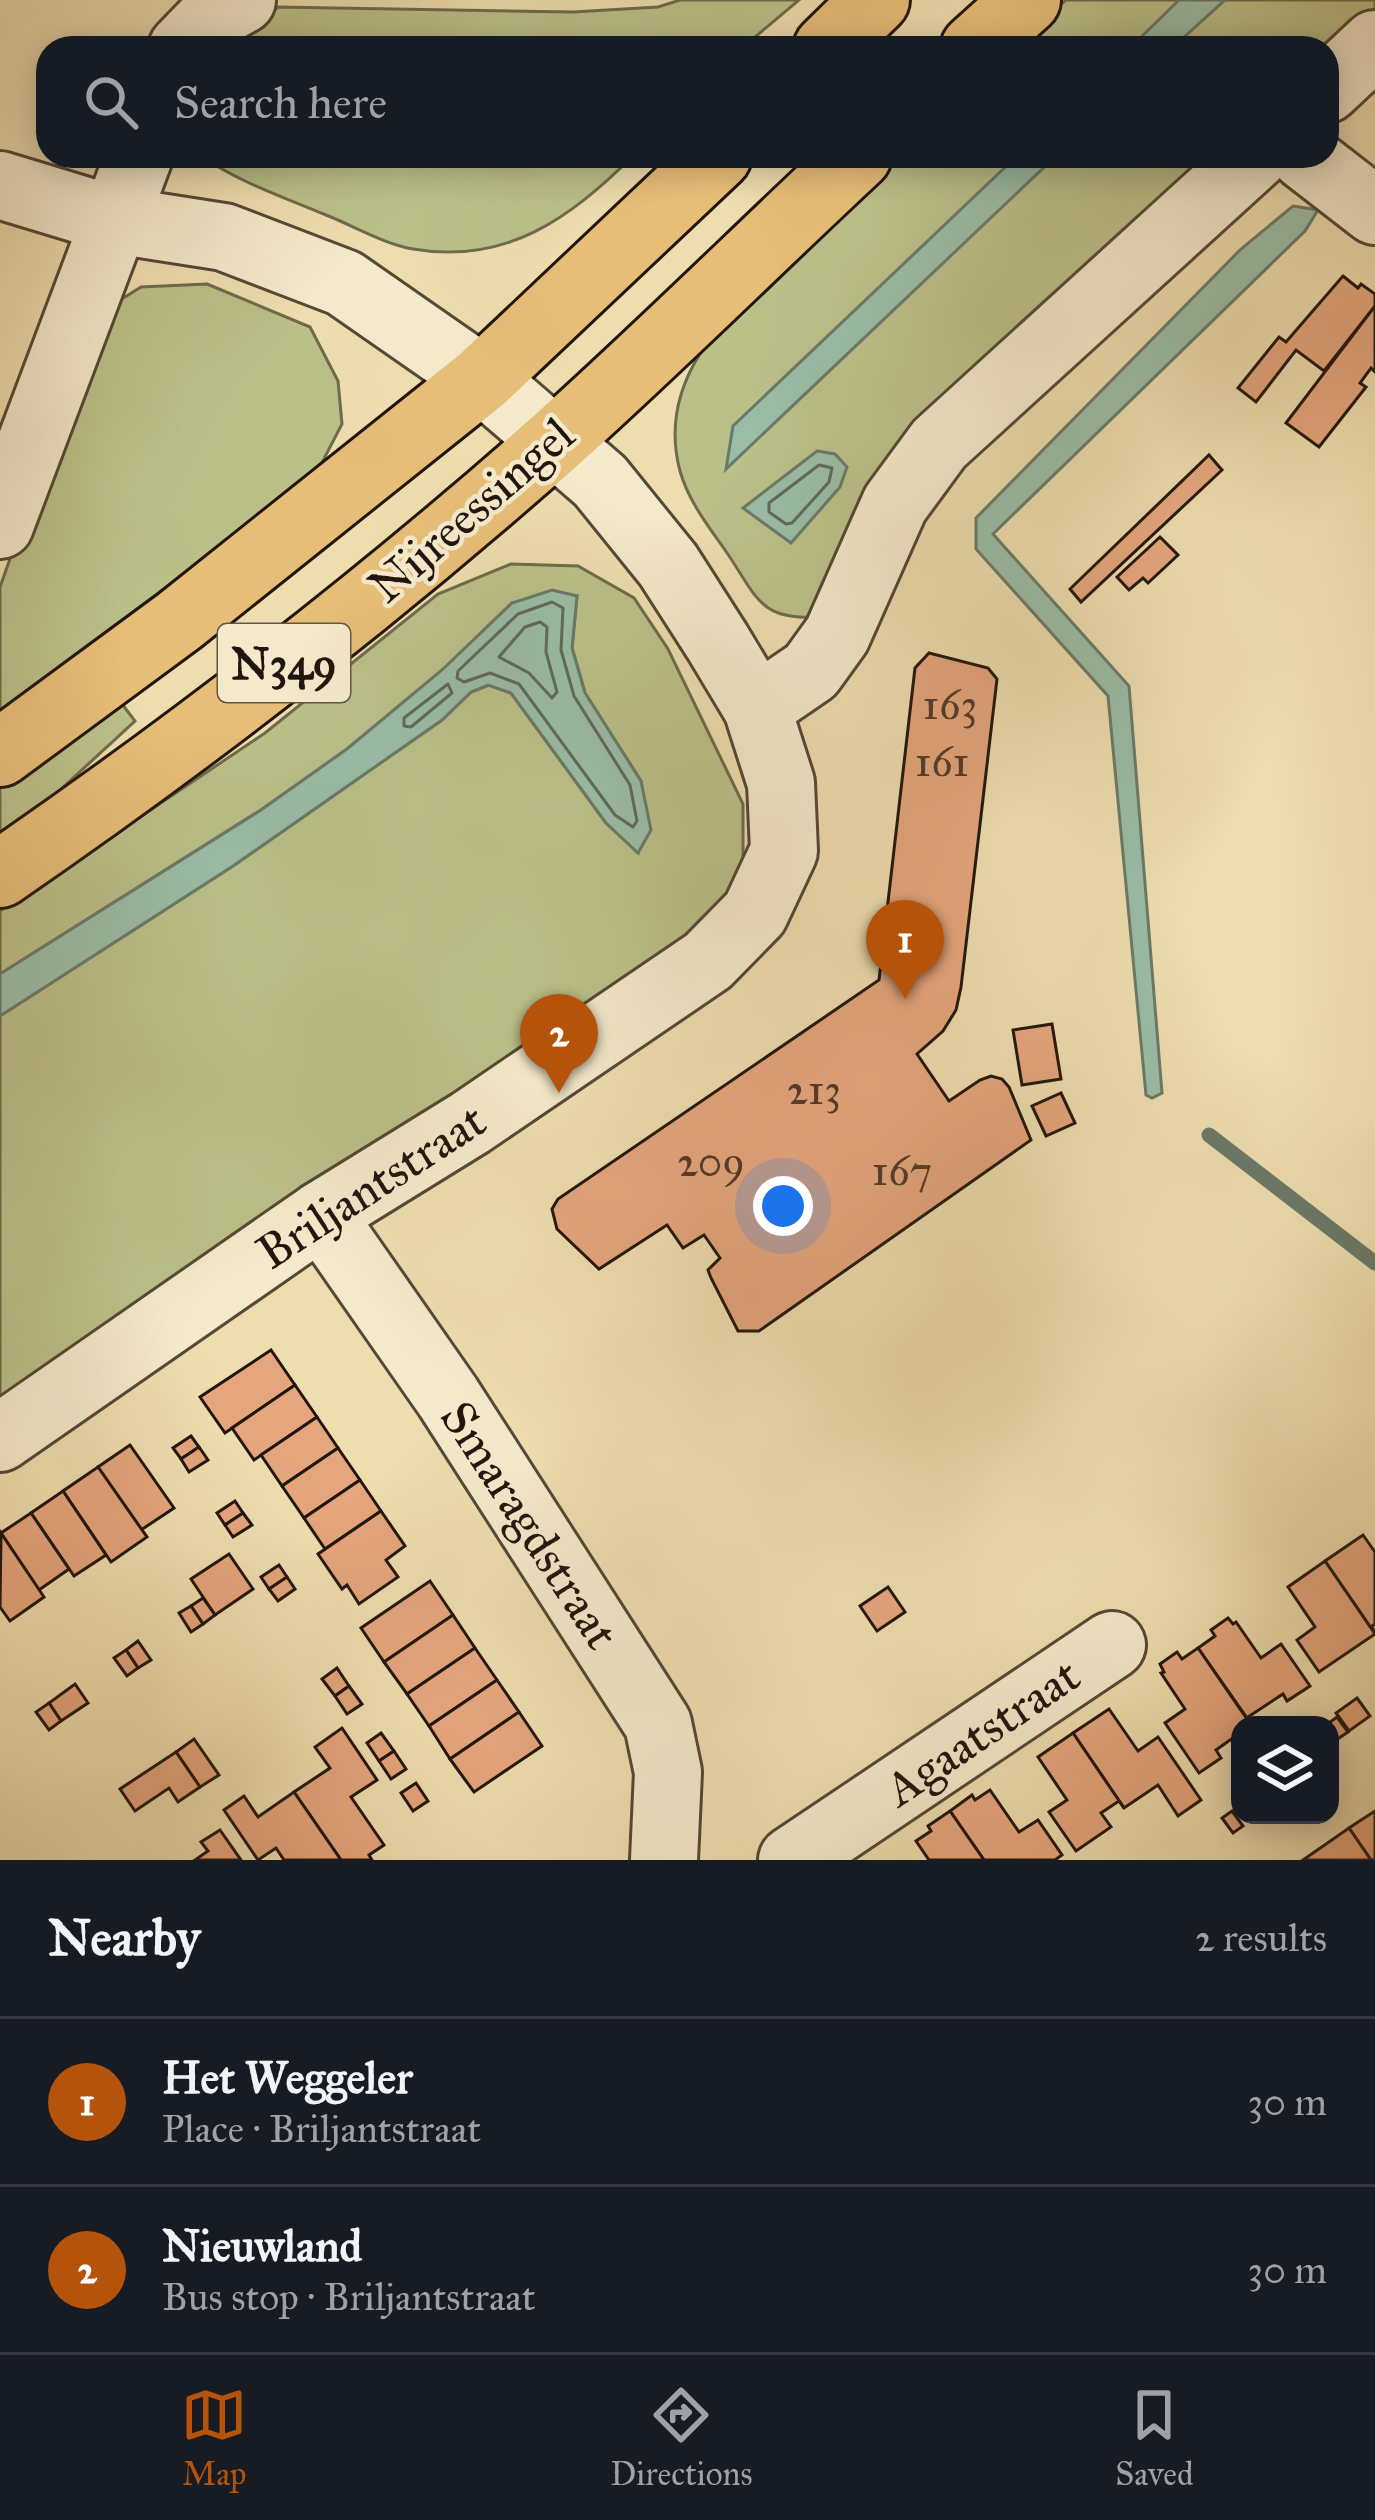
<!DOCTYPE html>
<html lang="en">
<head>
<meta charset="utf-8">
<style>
  body { margin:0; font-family:"IM FELL Great Primer",serif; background:#20242c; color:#f1f3f6 }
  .controls { position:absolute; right:36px; bottom:36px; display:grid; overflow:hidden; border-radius:24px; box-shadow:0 6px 30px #0003 }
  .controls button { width:108px; height:108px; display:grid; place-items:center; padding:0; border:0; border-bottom:3px solid #363941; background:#171b24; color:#f1f3f6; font:60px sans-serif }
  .you { position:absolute; left:783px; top:1206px; width:42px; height:42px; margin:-30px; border:9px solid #fff; border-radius:50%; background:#1a73e8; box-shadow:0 0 0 18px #1a73e833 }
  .badge { display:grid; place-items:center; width:78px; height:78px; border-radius:50%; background:#b45309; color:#fff; font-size:39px; font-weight:700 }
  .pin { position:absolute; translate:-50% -99px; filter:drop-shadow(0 3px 6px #0008) }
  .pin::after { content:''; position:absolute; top:63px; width:42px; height:36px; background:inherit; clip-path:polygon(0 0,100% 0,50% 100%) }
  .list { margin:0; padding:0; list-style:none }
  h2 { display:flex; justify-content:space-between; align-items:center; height:156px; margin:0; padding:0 48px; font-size:51px }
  h2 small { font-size:39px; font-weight:400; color:#9ea1a6 }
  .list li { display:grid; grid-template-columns:78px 1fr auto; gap:36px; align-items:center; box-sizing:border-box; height:168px; padding:0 48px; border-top:3px solid #363941 }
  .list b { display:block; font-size:45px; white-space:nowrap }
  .list p { margin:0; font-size:39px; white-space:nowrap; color:#9ea1a6 }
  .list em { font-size:39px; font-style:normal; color:#9ea1a6 }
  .icon { flex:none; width:66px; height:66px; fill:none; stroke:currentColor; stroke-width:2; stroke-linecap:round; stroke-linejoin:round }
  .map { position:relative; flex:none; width:1375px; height:1860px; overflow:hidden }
  .search { position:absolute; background:#171b24; box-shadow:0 6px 30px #0003; left:36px; right:36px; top:36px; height:132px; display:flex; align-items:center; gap:30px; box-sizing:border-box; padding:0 42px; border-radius:36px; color:#9ea1a6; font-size:45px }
  .sheet { height:492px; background:#171b24 }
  nav { display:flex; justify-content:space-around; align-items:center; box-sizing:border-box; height:168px; border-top:3px solid #363941; background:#171b24; font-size:33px; color:#9ea1a6 }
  nav a { display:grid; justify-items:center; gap:6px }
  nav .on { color:#b45309 }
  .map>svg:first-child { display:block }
  .green { fill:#bbc089; stroke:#6e6b4b; stroke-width:3 }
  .water { fill:#9abda7; stroke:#6a7a69; stroke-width:3 }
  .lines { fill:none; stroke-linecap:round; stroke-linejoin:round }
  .shore { stroke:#5e6a5a; stroke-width:3 }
  .stream { stroke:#6a7a69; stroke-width:15 }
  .building { fill:#e5a57d; stroke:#21160d; stroke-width:3 }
  .minor-casing { stroke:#544836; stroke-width:72 }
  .major-casing { stroke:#21160d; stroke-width:72 }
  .minor { stroke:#f4e9cb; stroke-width:66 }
  .major { stroke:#e7be78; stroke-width:66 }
  .labels { text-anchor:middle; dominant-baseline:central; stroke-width:9; stroke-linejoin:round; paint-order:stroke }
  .number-label { font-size:42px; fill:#523a29 }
  .shield { fill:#f4e9cb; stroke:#605546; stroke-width:3 }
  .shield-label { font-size:45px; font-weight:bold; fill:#21160d }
  .street-label { font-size:48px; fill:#21160d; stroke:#f4e9cb }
</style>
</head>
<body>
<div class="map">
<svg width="1375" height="1860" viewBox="0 0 1375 1860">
  <rect width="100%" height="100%" fill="#eeddaf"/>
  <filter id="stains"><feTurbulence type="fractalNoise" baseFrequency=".00167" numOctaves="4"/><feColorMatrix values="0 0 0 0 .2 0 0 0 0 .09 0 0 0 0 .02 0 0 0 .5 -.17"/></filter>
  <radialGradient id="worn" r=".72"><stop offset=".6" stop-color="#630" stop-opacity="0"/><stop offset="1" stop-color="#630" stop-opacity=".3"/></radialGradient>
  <g class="green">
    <polygon points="680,0 799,0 742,48 224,48 278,7 573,12 658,7"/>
    <polygon points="1066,0 1375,0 1375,19 1327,48 1014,48"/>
    <path d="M201,156H633C569,219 506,265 413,249C384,244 354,226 326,215C283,197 239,182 201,156Z"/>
    <path d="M898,156H1227L820,617C758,621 757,596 725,550C708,526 688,500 680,471C654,374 734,308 797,250C831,218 864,187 898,156Z"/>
    <polygon points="207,284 310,327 338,381 342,424 314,478 0,710 0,587 85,348 109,307 141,287"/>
    <polygon points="511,564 578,566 634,598 668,649 743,804 743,857 713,928 0,1403 0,1016 233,866 442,720 471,692 489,685 511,693 606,823 638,852 641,781 585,693 572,648 577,596 512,603 443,670 347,749 261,810 0,974 0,911 265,733 438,594"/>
    <polygon points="119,700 135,721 34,814 0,837 0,781"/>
  </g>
  <g class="water">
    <polygon points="1179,0 1225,0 1172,48 1130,48"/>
    <polygon points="1017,156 1056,156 726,469 733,426"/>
    <polygon points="1293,206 1318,210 1305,231 993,534 1129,686 1162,1093 1152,1098 1146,1095 1108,696 976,549 976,518 1241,249"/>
    <polygon points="817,451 835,454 847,467 840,487 791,543 743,508"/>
    <polygon points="552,590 577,596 572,648 585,693 641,781 651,830 638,853 606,823 511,693 488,685 471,692 442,720 233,866 0,1016 0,974 261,810 347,749 442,670 512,603"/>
  </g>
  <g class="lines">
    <g class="shore">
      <polygon points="819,465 832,468 829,482 792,523 786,524 769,512 769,503"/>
      <polygon points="552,602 563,608 561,650 574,696 630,785 637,821 633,827 615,815 519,684 490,673 464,682 457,678 458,671 518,614"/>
      <polygon points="540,622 547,627 546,652 557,692 552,698 529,673 499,657 525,627"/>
      <polygon points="448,684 452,693 411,727 404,726 404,718"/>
    </g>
    <polyline class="stream" points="1209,1135 1375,1263"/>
  </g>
  <g class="building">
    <polygon points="1343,276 1358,288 1361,284 1375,294 1375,306 1324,371 1296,350 1256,402 1238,388 1279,337 1286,342"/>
    <polygon points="1375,306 1375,372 1371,368 1360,383 1366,387 1319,447 1286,423"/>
    <polygon points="1209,455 1222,470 1081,602 1070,589"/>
    <polygon points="1160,537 1178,555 1148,583 1143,578 1129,590 1117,577"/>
    <polygon points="929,653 988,668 997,679 961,987 956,1010 943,1031 917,1054 949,1101 980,1080 991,1076 1002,1079 1009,1087 1031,1140 759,1331 738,1331 711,1278 708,1270 720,1258 704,1235 683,1248 667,1225 599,1269 557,1229 552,1209 558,1199 879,980 915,668"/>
    <polygon points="1052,1024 1061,1079 1022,1085 1013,1030"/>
    <polygon points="1061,1093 1075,1123 1046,1136 1032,1106"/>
    <polygon points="271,1350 295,1385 225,1433 200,1397"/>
    <polygon points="295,1385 317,1417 254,1460 232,1428"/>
    <polygon points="317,1417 338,1448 282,1486 261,1455"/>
    <polygon points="191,1436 199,1447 181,1459 173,1448"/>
    <polygon points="130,1445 174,1508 141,1530 98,1467"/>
    <polygon points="199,1447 208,1460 189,1472 181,1459"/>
    <polygon points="338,1448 360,1480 304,1518 282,1486"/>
    <polygon points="98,1467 147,1537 111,1562 63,1491"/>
    <polygon points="360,1480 381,1511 325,1549 304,1518"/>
    <polygon points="63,1491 106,1555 74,1576 31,1513"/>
    <polygon points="235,1501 243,1513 225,1525 217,1513"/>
    <polygon points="381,1511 405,1546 386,1560 398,1577 359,1604 347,1585 342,1589 318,1554"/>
    <polygon points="31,1513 69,1569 39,1590 1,1533"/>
    <polygon points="243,1513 252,1525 233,1537 225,1525"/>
    <polygon points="1,1533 44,1597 10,1621 0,1607"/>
    <polygon points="1363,1535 1375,1552 1375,1624 1372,1626 1375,1634 1325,1561"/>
    <polygon points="229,1554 253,1589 215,1615 191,1579"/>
    <polygon points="1325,1561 1375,1634 1319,1672 1297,1640 1315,1627 1288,1587"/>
    <polygon points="279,1565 287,1577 269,1589 261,1577"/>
    <polygon points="287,1577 295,1589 278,1601 269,1589"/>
    <polygon points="430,1581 453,1615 384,1662 361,1628"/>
    <polygon points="888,1587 905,1612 877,1631 860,1606"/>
    <polygon points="203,1598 215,1615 203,1624 191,1606"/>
    <polygon points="191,1606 203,1624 191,1632 179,1613"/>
    <polygon points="453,1615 475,1648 407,1694 384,1662"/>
    <polygon points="1228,1618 1233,1624 1236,1622 1261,1658 1281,1644 1310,1686 1287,1701 1283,1694 1248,1717 1252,1725 1198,1648 1215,1636 1211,1630"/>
    <polygon points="138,1641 151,1660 138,1668 126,1650"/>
    <polygon points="475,1648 497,1680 429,1726 407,1694"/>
    <polygon points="1198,1648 1251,1725 1240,1725 1240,1733 1216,1750 1221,1758 1199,1773 1165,1723 1185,1709 1161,1673 1164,1672 1160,1664 1177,1652 1182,1659"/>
    <polygon points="126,1650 138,1668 127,1676 114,1658"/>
    <polygon points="337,1668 349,1686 335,1696 322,1679"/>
    <polygon points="497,1680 519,1712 450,1759 429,1726"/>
    <polygon points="75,1684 88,1703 61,1721 49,1703"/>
    <polygon points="349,1686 362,1704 347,1714 335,1696"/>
    <polygon points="1357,1698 1370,1716 1349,1731 1336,1713"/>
    <polygon points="49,1703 61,1721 49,1730 36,1712"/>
    <polygon points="1109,1709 1138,1751 1158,1737 1201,1800 1178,1816 1158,1785 1124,1808 1073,1733"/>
    <polygon points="519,1712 542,1746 474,1792 450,1759"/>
    <polygon points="1337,1717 1348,1732 1330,1744 1330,1725 1326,1725"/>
    <polygon points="342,1728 377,1780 351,1797 384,1845 369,1855 372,1860 341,1860 294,1792 330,1768 315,1747"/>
    <polygon points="381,1733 394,1751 379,1761 367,1743"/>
    <polygon points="1073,1733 1124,1808 1119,1801 1101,1813 1111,1827 1076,1851 1049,1812 1067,1800 1038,1757"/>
    <polygon points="194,1739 219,1775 200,1787 176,1752"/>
    <polygon points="394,1751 406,1769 391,1779 379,1761"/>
    <polygon points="176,1752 200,1787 178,1802 169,1788 135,1811 120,1789"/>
    <polygon points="416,1783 428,1801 413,1811 401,1793"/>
    <polygon points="990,1790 1019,1832 1038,1820 1062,1855 1055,1860 984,1860 950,1811 972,1795 975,1800"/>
    <polygon points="294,1792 341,1860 284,1860 276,1848 258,1860 224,1810 244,1796 258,1817"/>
    <polygon points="950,1811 984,1860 929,1860 916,1841 931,1831 928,1826"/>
    <polygon points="1232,1811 1243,1826 1233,1833 1222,1818"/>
    <polygon points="1375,1811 1375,1860 1371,1860 1349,1828"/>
    <polygon points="1349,1828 1371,1860 1303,1860"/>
    <polygon points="220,1830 241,1860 195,1860 208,1851 201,1842"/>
  </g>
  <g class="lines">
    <defs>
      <g id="minor">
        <polyline points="182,48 213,16 242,0"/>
        <polyline points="1327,89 1375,44"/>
        <polyline points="1304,156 1375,211"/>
        <polyline points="0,185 115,220 224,237 344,283 482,379 600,481 668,565 718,643 757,708 781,783 784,851 755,913 708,961 470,1123 321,1215 0,1438"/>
        <polyline points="0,525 139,156"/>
        <polyline points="757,708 811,671 837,635 895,504 939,444 1255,156"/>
        <polyline points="321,1215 448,1397 658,1724 668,1772 664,1860"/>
        <polyline points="792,1860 1112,1645"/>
      </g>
      <g id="major">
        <polyline points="827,48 876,0"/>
        <polyline points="974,48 1027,0"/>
        <polyline points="0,753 179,621 482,379 718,156"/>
        <path d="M0,874C192,742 378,598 553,443C657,350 756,251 858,156"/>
      </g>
    </defs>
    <use href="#minor" class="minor-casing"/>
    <use href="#major" class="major-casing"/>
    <use href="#minor" class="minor"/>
    <use href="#major" class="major"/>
  </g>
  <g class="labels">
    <g class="number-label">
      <text x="950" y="705">163</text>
      <text x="942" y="762">161</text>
      <text x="814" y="1090">213</text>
      <text x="711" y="1162">209</text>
      <text x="902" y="1171">167</text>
    </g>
    <rect class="shield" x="218" y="624" width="132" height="78" rx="9"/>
    <g class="shield-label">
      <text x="284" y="663">N349</text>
    </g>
    <g class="street-label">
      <text transform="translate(471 510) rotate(-41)">Nijreessingel</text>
      <text transform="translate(371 1186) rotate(-33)">Briljantstraat</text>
      <text transform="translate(530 1525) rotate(57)">Smaragdstraat</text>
      <text transform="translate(982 1732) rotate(-34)">Agaatstraat</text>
    </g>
  </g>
  <rect width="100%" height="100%" filter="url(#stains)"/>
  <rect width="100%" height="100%" fill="url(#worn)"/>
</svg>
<div class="controls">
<button><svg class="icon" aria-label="layers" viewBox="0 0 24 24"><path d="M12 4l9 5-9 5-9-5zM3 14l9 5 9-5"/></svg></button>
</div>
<div class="you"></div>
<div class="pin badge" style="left:905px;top:999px">1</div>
<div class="pin badge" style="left:559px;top:1093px">2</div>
<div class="search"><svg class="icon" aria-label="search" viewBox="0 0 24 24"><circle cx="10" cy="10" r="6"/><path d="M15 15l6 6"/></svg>Search here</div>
</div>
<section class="sheet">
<h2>Nearby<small>2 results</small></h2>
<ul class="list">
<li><span class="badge">1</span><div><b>Het Weggeler</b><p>Place · Briljantstraat</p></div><em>30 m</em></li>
<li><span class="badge">2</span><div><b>Nieuwland</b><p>Bus stop · Briljantstraat</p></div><em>30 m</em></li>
</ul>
</section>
<nav>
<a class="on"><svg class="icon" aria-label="map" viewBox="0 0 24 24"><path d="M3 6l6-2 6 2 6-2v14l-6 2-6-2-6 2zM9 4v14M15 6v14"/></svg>Map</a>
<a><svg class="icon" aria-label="directions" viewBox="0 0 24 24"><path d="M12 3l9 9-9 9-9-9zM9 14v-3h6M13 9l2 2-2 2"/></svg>Directions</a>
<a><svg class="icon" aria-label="saved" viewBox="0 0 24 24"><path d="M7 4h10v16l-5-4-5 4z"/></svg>Saved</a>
</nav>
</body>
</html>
